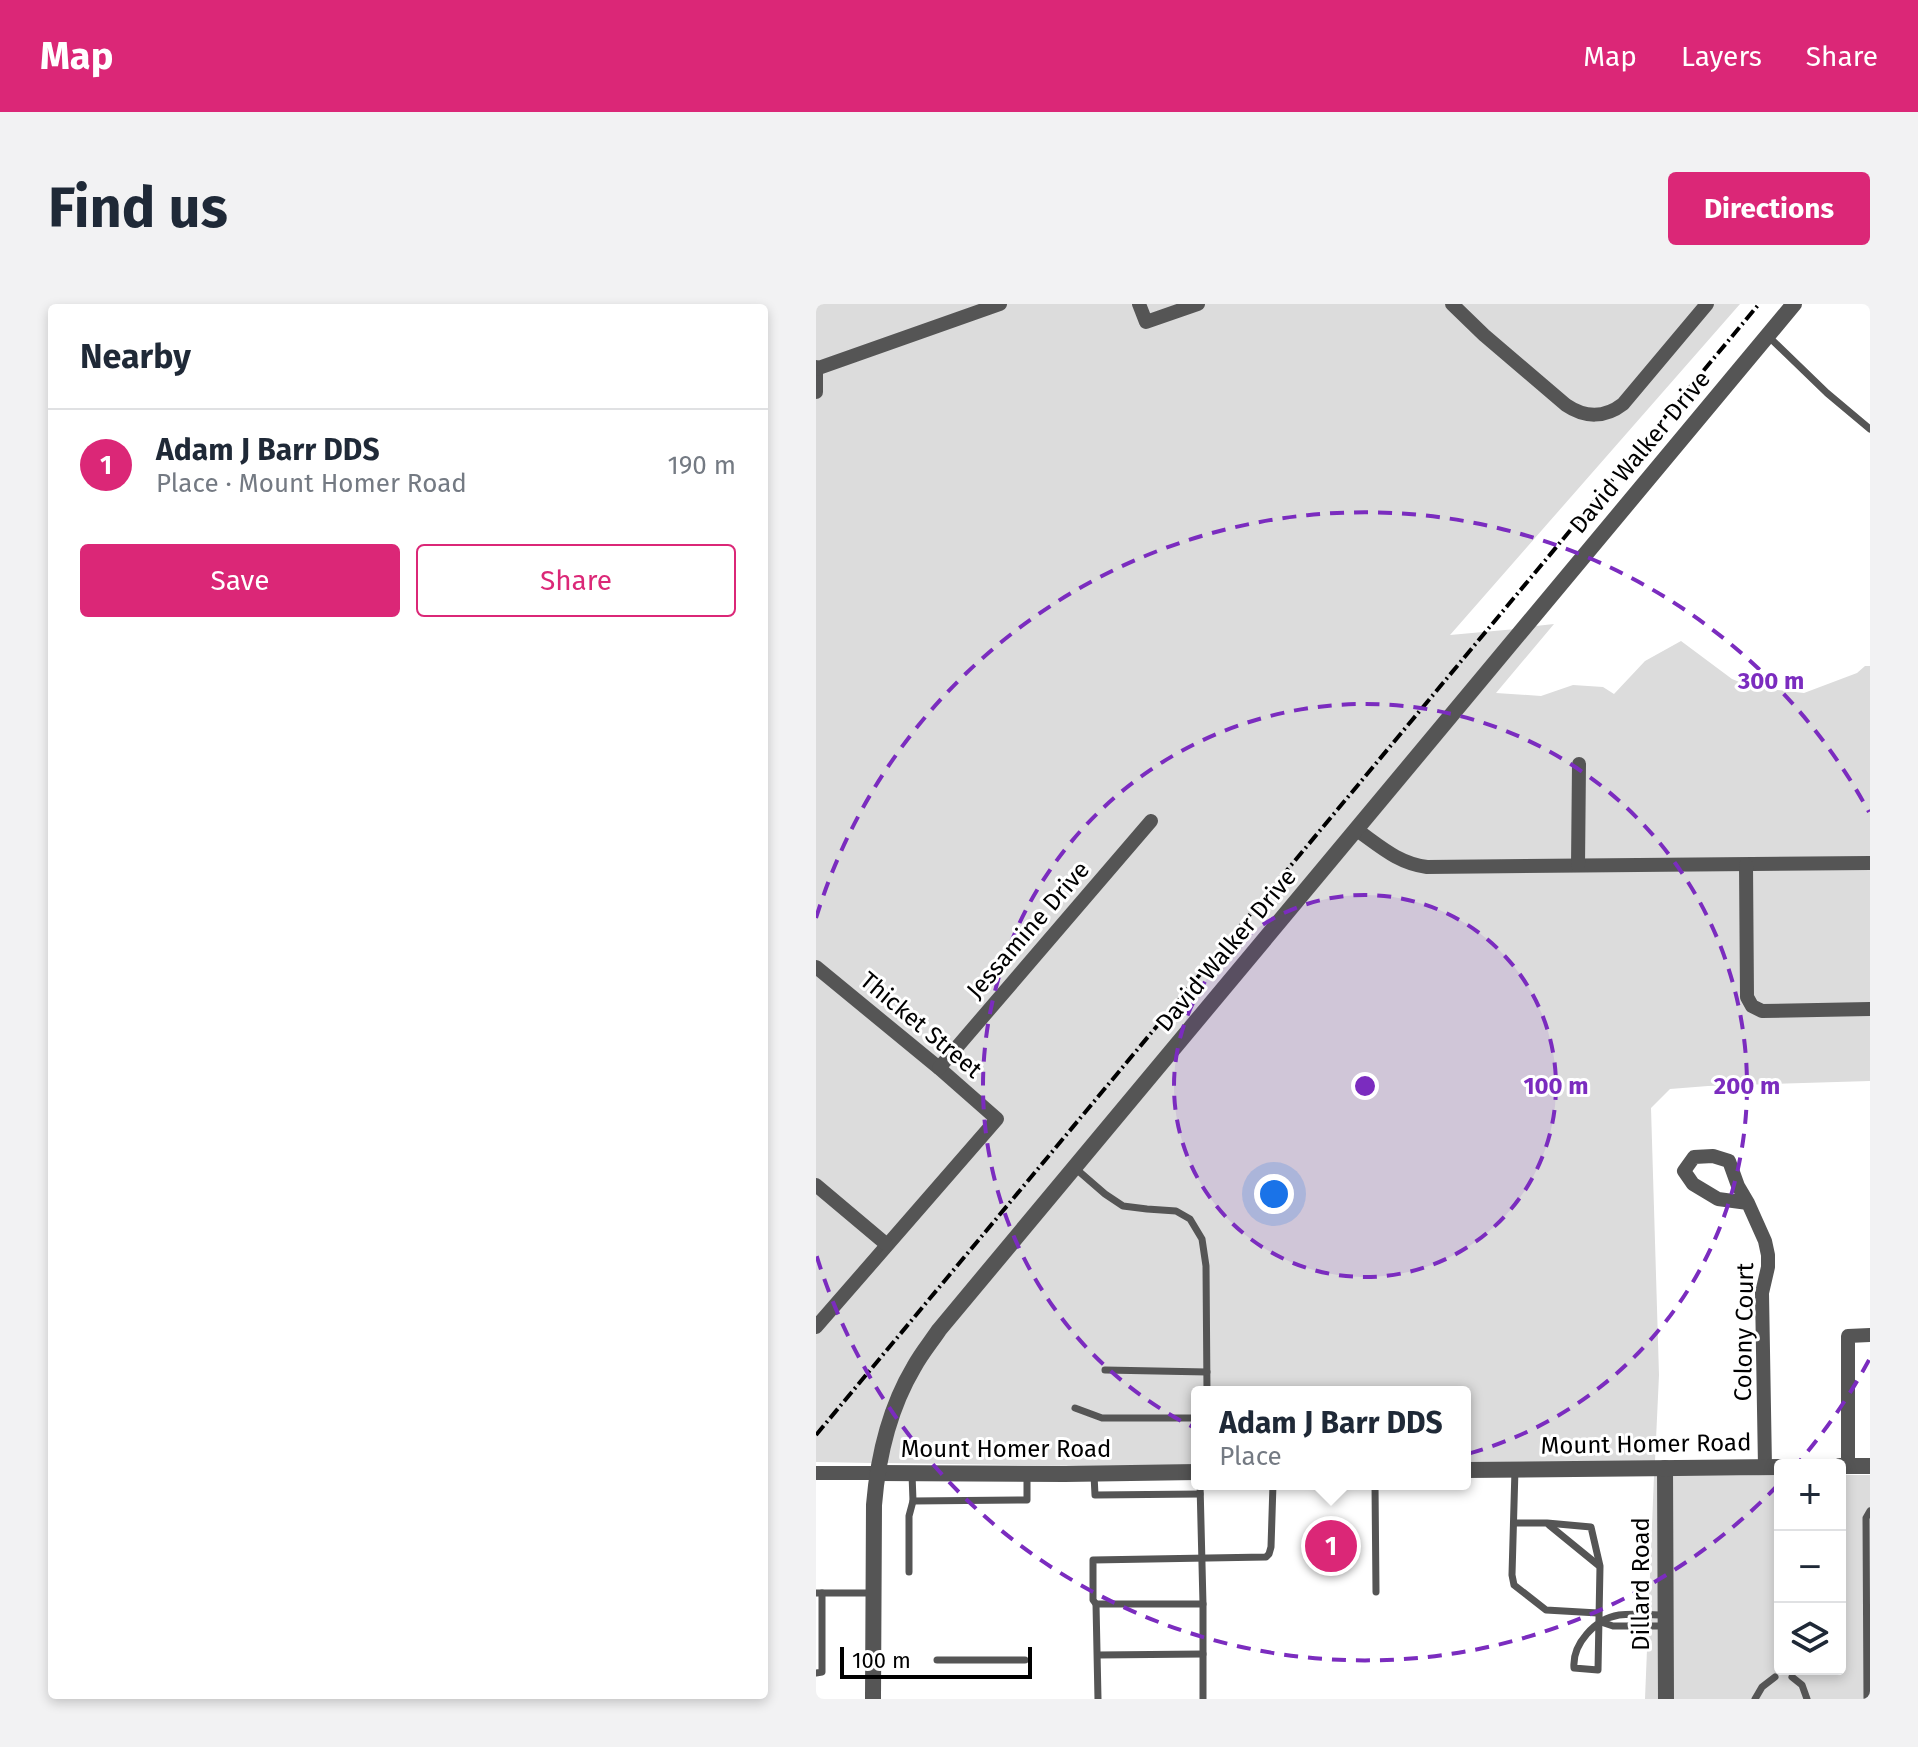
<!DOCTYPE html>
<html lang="en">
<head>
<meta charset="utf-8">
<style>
  body { margin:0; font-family:"Fira Sans",sans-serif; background:#f2f2f3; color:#1f2937 }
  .controls { position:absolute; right:24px; bottom:24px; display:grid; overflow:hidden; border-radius:8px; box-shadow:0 4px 12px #0003 }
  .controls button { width:72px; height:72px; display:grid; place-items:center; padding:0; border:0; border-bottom:2px solid #e0e1e3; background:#fff; color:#1f2937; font:40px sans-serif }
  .scale { position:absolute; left:24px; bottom:20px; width:192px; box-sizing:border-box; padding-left:8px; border:4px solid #000; border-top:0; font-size:22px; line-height:28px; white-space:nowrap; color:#000; -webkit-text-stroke:6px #fff; paint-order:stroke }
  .you { position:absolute; left:458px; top:890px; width:28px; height:28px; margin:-20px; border:6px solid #fff; border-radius:50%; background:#1a73e8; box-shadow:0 0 0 12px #1a73e833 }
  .badge { display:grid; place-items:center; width:52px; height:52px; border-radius:50%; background:#db2777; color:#fff; font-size:26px; font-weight:700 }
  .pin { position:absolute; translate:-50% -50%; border:4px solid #fff; box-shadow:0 2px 8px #0006 }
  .popup { position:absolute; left:375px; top:1082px; width:280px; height:104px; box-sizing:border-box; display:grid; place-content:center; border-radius:8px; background:#fff; filter:drop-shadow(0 2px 6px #0005); font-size:26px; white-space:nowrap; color:#747a83 }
  .popup b { font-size:30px; color:#1f2937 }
  .popup::after { content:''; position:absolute; left:50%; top:100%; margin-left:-16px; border:16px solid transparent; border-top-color:#fff }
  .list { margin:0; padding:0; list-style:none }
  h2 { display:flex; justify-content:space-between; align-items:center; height:104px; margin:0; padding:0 32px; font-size:34px }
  h2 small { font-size:26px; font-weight:400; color:#747a83 }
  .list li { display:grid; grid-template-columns:52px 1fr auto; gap:24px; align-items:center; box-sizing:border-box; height:112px; padding:0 32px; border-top:2px solid #e0e1e3 }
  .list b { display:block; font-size:30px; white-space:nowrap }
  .list p { margin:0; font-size:26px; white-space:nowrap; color:#747a83 }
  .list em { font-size:26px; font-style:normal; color:#747a83 }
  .actions { display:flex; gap:16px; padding:24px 32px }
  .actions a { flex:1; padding:18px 0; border:2px solid #db2777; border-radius:8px; text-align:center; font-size:28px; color:#db2777 }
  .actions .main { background:#db2777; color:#fff }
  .icon { flex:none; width:44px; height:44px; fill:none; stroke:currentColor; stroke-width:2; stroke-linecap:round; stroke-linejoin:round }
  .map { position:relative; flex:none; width:1054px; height:1395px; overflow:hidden; border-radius:8px }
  header { display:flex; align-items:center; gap:48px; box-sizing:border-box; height:112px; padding:0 40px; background:#db2777; color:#fff }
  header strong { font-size:38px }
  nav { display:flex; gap:44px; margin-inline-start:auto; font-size:28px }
  .intro { display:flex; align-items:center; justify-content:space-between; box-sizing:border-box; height:192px; padding:0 48px }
  h1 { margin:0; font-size:56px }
  .button { padding:20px 36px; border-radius:8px; background:#db2777; color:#fff; font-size:28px; font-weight:700 }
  main { display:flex; gap:48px; padding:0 48px }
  aside { flex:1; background:#fff; border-radius:8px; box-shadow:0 4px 12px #0003 }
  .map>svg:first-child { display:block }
  .green { fill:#dcdcdc }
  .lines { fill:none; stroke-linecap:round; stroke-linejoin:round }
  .service { stroke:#555; stroke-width:7 }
  .minor { stroke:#555; stroke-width:14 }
  .tertiary { stroke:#555; stroke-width:16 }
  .rail { stroke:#000; stroke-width:4; stroke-dasharray:12 4 2 4; stroke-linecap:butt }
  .ring { fill:none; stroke:#7b2cbf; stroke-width:4; stroke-dasharray:14 10 }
  .labels { text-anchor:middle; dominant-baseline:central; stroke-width:6; stroke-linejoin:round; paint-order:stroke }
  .street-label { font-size:24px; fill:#000; stroke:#fff }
  .centre { fill:#7b2cbf; stroke:#fff; stroke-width:4 }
  .ring-label { font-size:24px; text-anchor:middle; font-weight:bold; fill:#7b2cbf; stroke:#fff; stroke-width:6; stroke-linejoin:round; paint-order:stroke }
</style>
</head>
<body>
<header>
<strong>Map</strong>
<nav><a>Map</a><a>Layers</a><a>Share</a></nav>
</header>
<div class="intro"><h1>Find us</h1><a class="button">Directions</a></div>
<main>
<aside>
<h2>Nearby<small></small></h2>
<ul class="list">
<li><span class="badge">1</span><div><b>Adam J Barr DDS</b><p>Place · Mount Homer Road</p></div><em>190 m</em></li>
</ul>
<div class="actions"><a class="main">Save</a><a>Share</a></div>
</aside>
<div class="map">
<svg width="1054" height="1395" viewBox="0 0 1054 1395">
  <rect width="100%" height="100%" fill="#fff"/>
  <g class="green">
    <polygon points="0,0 924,0 634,331 700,325 118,1021 56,1159 0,1158"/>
    <polygon points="738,320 680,389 725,392 757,381 787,383 798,390 829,357 865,337 916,375 936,383 988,389 1041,369 1049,362 1054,362 1054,777 892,782 854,785 835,804 843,1071 839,1157 649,1158 649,1088 381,1088 381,1161 264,1162 69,1159 83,1108 103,1067 128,1031 720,322"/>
    <polygon points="964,1170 964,1365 1024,1365 1024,1171 1054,1171 1054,1395 857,1395 855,1172 923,1172"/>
    <polygon points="838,1172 842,1172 844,1395 829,1395"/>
  </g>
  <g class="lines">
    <g class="service">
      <polyline points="953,33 1011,89 1054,125"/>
      <polyline points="259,864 289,890 307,902 331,905 360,907 374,915 386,935 390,962 391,1088"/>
      <polyline points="289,1066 391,1068"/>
      <polyline points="259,1104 286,1114 381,1114"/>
      <polyline points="699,1165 696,1271 698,1281 730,1306 782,1309"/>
      <polyline points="96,1170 97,1197 211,1196 211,1172"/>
      <polyline points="278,1171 279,1191 384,1190"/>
      <polyline points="384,1180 387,1300"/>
      <polyline points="559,1180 560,1288"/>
      <path d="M698,1219H731L775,1223L784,1262L782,1366L758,1364C756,1340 779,1315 803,1311C817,1309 833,1311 847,1311"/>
      <polyline points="733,1221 782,1261"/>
      <polyline points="93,1268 93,1212 97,1197"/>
      <polyline points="0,1289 57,1289"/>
      <polyline points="280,1300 277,1296 277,1256 450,1253 453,1250 455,1243 457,1180"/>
      <polyline points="785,1318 797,1322 850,1322"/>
      <polyline points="282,1351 387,1350"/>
      <polyline points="121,1356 209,1356"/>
      <polyline points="0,1369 6,1368 6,1289"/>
      <polyline points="976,1373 986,1381 991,1395"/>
      <polyline points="282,1395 280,1300 387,1300 387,1395"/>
      <polyline points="939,1395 946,1383 959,1373"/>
      <polyline points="1051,1395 1050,1214 1054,1207"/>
    </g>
    <g class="minor">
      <polyline points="323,0 330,18 382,0"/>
      <path d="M636,0L668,31L750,101C769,114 789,114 807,100L891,0"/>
      <polyline points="0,63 0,88"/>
      <polyline points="0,65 184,0"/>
      <path d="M541,526C565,543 582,559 611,563L1054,559"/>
      <polyline points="762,561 763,460"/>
      <polyline points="930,561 931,693 936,702 946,707 1054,705"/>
      <polyline points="0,663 123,764 181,815 0,1023"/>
      <polyline points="123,764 335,517"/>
      <polyline points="0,881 70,940"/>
      <polyline points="932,899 902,895 877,880 868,867 878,853 897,852 913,857 922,882 932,899 949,937 952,951 952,963 946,989 949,1163"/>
      <polyline points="1032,1162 1032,1032 1054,1031"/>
      <polyline points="0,1169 61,1169"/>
    </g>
    <g class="tertiary">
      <polyline points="1024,1162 1054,1162"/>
      <polyline points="849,1164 850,1395"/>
      <polyline points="649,1166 964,1163"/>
      <polyline points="61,1169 249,1170 381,1168"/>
      <path d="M57,1395L58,1201C62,1152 73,1105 98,1063C105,1050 115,1038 123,1026L978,0"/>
    </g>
    <polyline class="rail" points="0,1131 943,0"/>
  </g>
  <circle cx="549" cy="782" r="191" fill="#7b2cbf" fill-opacity=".12"/>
  <g class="ring">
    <circle cx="549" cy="782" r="191"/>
    <circle cx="549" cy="782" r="382"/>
    <path d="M1053 1056A574 574 0 0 1 982 1159M962 1181A574 574 0 0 1 0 950M0 614A574 574 0 0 1 1053 508"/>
  </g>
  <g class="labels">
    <g class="street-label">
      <text transform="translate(824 148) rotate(-50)">David Walker Drive</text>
      <text transform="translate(212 626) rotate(-49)">Jessamine Drive</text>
      <text transform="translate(410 646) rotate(-50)">David Walker Drive</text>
      <text transform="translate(105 721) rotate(40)">Thicket Street</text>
      <text transform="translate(928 1028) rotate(-89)">Colony Court</text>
      <text transform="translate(830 1140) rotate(-1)">Mount Homer Road</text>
      <text x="190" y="1145">Mount Homer Road</text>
      <text transform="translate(825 1280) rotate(-90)">Dillard Road</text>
    </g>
  </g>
  <circle cx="549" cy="782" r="12" class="centre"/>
  <g class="ring-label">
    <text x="955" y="385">300 m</text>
    <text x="740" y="790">100 m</text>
    <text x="931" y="790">200 m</text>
  </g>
</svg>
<div class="controls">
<button>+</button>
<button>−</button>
<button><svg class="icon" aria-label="layers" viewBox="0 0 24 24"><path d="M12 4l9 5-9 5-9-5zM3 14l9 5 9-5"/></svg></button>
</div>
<div class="scale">100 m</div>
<div class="you"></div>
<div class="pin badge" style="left:515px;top:1242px">1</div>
<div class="popup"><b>Adam J Barr DDS</b>Place</div>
</div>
</main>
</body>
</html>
